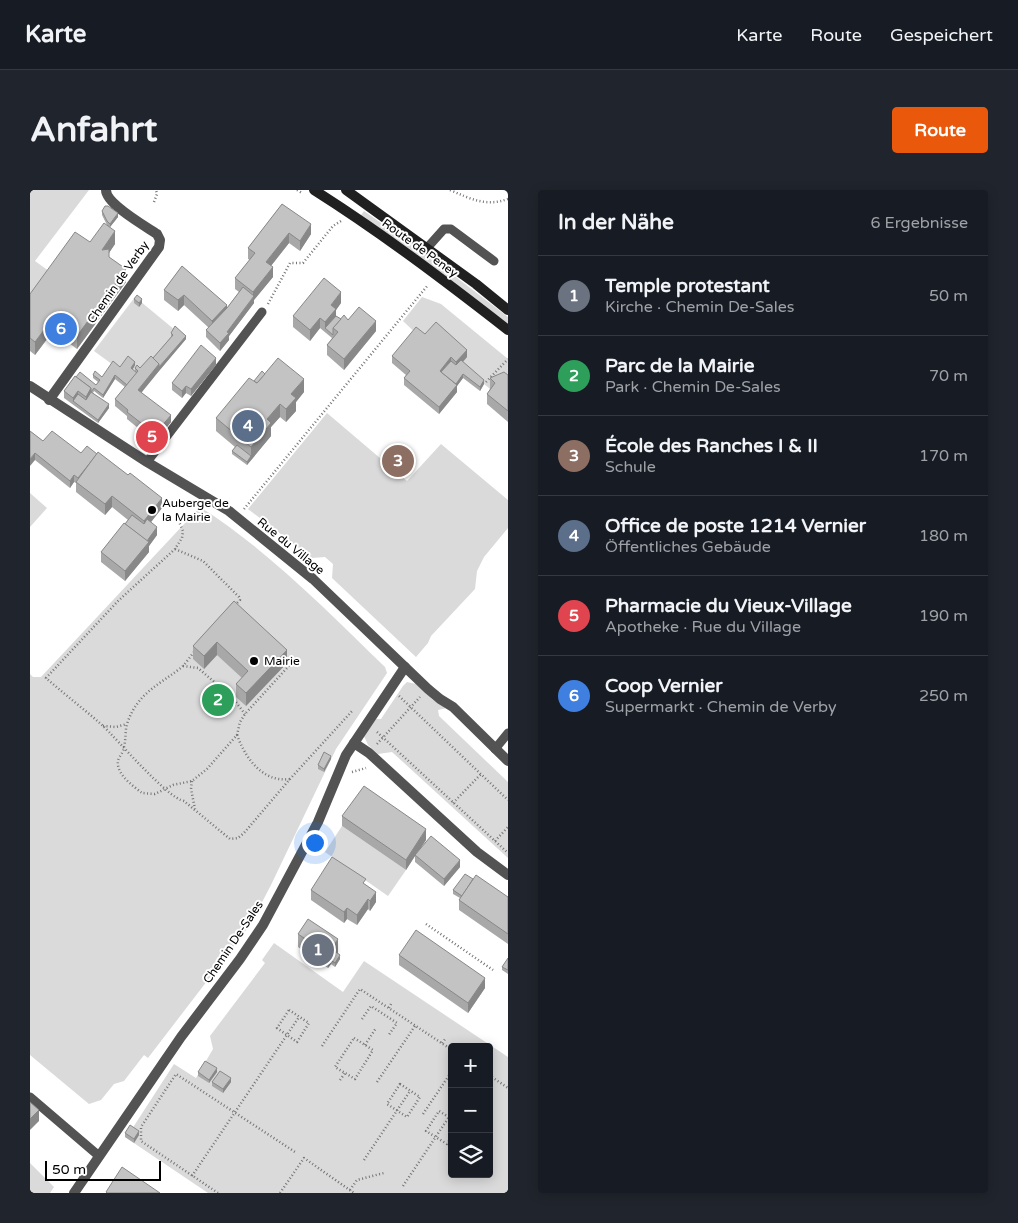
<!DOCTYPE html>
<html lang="de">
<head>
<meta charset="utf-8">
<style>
  body { margin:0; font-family:"Varela Round",sans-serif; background:#20242c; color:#f1f3f6 }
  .controls { position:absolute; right:15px; bottom:15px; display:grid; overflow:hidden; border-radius:5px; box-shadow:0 2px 12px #0003 }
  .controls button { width:45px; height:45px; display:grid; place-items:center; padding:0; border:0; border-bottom:1px solid #363941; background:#171b24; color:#f1f3f6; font:25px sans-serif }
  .scale { position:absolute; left:15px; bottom:12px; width:116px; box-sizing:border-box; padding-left:5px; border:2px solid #000; border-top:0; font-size:14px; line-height:18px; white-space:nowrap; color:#000; -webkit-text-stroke:4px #fff; paint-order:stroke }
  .you { position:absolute; left:284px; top:652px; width:18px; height:18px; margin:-12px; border:4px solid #fff; border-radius:50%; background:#1a73e8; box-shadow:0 0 0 8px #1a73e833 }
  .badge { display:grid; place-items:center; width:32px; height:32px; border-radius:50%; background:#ea580c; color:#fff; font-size:16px; font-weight:700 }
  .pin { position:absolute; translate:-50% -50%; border:2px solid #fff; box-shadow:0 1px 5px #0006 }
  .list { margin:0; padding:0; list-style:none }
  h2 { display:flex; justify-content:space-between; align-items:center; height:65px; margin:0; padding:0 20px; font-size:21px }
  h2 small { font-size:16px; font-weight:400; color:#9ea1a6 }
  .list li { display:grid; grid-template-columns:32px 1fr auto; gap:15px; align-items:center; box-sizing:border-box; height:80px; padding:0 20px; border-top:1px solid #363941 }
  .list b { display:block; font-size:19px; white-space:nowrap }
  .list p { margin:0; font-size:16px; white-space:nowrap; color:#9ea1a6 }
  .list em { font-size:16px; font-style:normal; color:#9ea1a6 }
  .icon { flex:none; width:28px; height:28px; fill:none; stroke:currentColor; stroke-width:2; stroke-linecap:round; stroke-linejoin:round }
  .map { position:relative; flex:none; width:478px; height:1003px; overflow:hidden; border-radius:5px }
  header { display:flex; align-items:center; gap:30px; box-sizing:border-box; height:70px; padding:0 25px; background:#171b24; border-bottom:1px solid #363941 }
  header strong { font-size:24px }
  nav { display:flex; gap:28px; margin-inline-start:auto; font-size:18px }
  .intro { display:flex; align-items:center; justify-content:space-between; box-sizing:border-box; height:120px; padding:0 30px }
  h1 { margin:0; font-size:35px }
  .button { padding:12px 22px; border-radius:5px; background:#ea580c; color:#fff; font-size:18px; font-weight:700 }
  main { display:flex; gap:30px; padding:0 30px }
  aside { flex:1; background:#171b24; border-radius:5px; box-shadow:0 2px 12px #0003 }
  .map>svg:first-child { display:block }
  .green { fill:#dadada; fill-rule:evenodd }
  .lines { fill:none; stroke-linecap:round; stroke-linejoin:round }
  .path { stroke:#757575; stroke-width:2.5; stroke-dasharray:1 2.5; stroke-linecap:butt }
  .lane { stroke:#535353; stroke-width:9 }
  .street { stroke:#535353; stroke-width:10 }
  .secondary { stroke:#202020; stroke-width:10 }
  .wall { fill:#a8a8a8 }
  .shaded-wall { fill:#888 }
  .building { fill:#c3c3c3; stroke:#888 }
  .poi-dot { fill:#000; stroke:#fff; stroke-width:2 }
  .labels { text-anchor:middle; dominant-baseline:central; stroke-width:4; stroke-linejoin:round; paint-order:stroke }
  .street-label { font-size:12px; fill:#000; stroke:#fff }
  .poi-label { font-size:12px; fill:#000; stroke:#fff; text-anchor:start }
</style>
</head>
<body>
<header>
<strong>Karte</strong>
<nav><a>Karte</a><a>Route</a><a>Gespeichert</a></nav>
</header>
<div class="intro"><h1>Anfahrt</h1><a class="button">Route</a></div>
<main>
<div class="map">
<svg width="478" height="1003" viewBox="0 0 478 1003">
  <rect width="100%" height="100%" fill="#fff"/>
  <g class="green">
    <polygon points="0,0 59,0 5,71 23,84 0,116"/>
    <polygon points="334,21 405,71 478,127 478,134 331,25"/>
    <polygon points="105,107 145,140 143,149 110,185 90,180 64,161"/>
    <polygon points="392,107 411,114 478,169 478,196 474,193 460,199 431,174 436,167 395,152 373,131"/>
    <polygon points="297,223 377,291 411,254 478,310 478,338 454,367 447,381 445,399 401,446 398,453 386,467 302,388 303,374 295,367 282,368 218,319"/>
    <polygon points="0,303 17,318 0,337"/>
    <path d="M170,317C239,361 296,420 355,477L357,483L306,559L241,695L220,735L118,868L114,865L94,891L84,894L71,910L59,914L0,865V484L3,487H11Z"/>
    <polygon points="377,492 386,494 403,510 417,518 408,520 409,526 478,592 478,668 362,562 348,564 338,555 334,546 346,529 351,529 373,496"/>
    <polygon points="312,636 376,680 358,706 295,662"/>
    <path d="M244,753L313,802L334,771L478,867V1003H178L95,947L102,939L144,874L166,888L183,859L180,846L235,773L232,770ZM422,857H459V984H422Z"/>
    <polygon points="0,973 24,997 20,1003 0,1003"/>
  </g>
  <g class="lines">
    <g class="path">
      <polyline points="267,0 272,3"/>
      <path d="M420,0C441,9 456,17 478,9"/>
      <polyline points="124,12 127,4 126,0"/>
      <polyline points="238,114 260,73 273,73 303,36 311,31"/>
      <polyline points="456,192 478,169"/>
      <polyline points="214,319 398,95"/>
      <path d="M147,327L153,341L152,348L145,359L88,411L16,488C34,504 54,519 72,535C88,550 137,608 154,611L200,649L208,648L214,643L260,589L323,520"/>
      <polyline points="145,359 173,371 209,407 210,410 205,415"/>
      <path d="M164,462C160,467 156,473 152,477C129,495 107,503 97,534C95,541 96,549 94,557C94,562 89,566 88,571C86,584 103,596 112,603L125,604L143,595L162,591L177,579L207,545L210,532L215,524L267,467"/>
      <polyline points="153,476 168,478 202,507 215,524"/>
      <polyline points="369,506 478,610"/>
      <polyline points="73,536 86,537 97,534"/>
      <polyline points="347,542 478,663"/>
      <path d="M207,545C215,567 232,593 260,589"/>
      <polyline points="347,554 390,507"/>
      <polyline points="322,582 336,578"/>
      <polyline points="162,591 161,599 165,619"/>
      <polyline points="423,613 451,584"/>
      <polyline points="465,651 478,637"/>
      <polyline points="396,734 463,780"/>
      <polyline points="359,818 362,812"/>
      <polygon points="259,820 279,833 267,852 247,838"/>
      <polyline points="332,829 341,816 367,833 358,846"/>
      <polygon points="324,848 343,860 325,889 305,877"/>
      <polyline points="412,853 416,848"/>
      <polyline points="335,855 346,838"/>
      <polyline points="292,856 330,799 422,860"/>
      <polyline points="459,885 478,898"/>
      <polyline points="310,890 315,883"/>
      <polyline points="347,892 385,836"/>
      <polygon points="370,894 390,907 377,927 357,914"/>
      <polyline points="393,924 422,881"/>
      <polyline points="422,929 409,921 396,941 417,954 422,946"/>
      <polyline points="334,970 380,901"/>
      <polyline points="162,986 269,827"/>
      <polyline points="373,996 419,927"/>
      <polyline points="320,1000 327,990 354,983"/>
      <polyline points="188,1003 111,951 111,937 146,884 265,962"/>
      <polyline points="250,1003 274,968 324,1003"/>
    </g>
    <g class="lane">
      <polyline points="397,58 414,39 421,39 464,71"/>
      <polyline points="117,272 232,122"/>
      <polyline points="465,559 478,543"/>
      <polyline points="0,907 69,966"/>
    </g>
    <g class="street">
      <polyline points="0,196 117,272 199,321 283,389 398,499 410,509 423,517 478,571"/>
      <path d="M19,210L129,57L130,50L127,44C115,36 76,14 76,0"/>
      <polyline points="324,553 339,563 447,662 478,685"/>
      <polyline points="44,1003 151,847 210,769 233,735 288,632 316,565 375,477"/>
    </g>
    <g class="secondary">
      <path d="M284,0C352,43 415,91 478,140"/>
      <polyline points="316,0 446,94 478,120"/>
    </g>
  </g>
  <g class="wall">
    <polygon points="252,14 281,44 270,61 259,53 241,76 243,87 224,110 224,113 199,146 199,150 190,161 176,147 176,140 179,138 154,115 148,121 134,110 134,100 152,76 197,118 209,102 205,99 205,88 220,70 218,69 218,58"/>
    <polygon points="72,21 88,27 80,37 85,54 79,63 79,67 96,92 47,159 23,141 5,165 0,161 0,104 60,52 77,35 72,25"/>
    <polygon points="104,109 112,113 109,117 104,113"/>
    <polygon points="311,113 306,120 306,126 311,129 318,130 346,141 314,180 297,165 297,155 302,148 290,138 280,151 263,137 263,126"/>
    <polygon points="141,143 156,149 111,202 141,232 125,252 97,229 97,226 85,216 85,209 95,197 85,189 73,208 64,201 63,203 79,218 68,233 34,208 34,201 46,187 66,195 68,192 63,188 63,185 72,187 90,177 105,175 102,180 105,182 105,178 110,178 123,168 141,147"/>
    <polygon points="395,144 437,167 433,172 454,194 450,201 433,188 427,196 427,202 409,224 374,195 374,188 376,185 362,173 362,166"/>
    <polygon points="186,175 161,206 156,203 152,208 142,200 142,193"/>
    <polygon points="235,184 274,202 266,212 266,221 256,232 250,227 241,237 241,246 217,275 202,264 202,261 205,257 186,241 186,228 224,191"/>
    <polygon points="478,185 478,232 457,214 457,204 460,199 460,188"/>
    <polygon points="0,241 13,251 51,263 132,318 121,332 127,345 119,356 119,362 95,391 71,372 71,362 98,330 82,317 75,325 46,302 46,293 44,292 40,298 5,270"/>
    <polygon points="204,411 257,473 216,516 206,507 206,494 212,488 187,465 174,479 163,469 163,456"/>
    <polygon points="301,569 294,582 288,579 288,575"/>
    <polygon points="312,626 396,650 391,658 430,677 414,696 385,672 385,666 376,680 312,636"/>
    <polygon points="443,689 478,707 478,754 429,720 429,710 430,708 423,704 423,700"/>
    <polygon points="336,695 346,712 340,721 338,719 327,735 317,729 314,733 281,710 281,700"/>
    <polygon points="268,744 308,762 308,764 310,769 305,777 301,774 298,778 268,757"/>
    <polygon points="369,765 455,798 438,823 369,775"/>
    <polygon points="478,768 478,784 472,780 472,777"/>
    <polygon points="168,882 187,882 179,893 168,886"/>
    <polygon points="182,892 201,892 193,903 182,896"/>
    <polygon points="95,943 109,945 104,953 95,947"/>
  </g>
  <g class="shaded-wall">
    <polygon points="88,23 88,27 80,37 80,34"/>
    <polygon points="281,34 281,44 270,61 270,51"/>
    <polygon points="85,41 85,54 72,73 72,60"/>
    <polygon points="259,43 259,53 236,82 236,72"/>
    <polygon points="243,77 243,87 224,110 224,113 199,146 199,150 190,161 190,153 197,142 223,108 223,102"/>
    <polygon points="96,79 96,92 47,159 47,146"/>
    <polygon points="311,102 311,113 306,120 306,129 295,138 295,142 295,132 301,115"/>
    <polygon points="154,105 154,115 148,121 148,110"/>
    <polygon points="112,109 112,113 109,117 109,113"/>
    <polygon points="197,115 197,125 182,141 182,131"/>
    <polygon points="23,128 23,141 5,165 5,152"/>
    <polygon points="290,128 290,138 280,151 280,140"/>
    <polygon points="346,131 346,141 314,180 314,169"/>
    <polygon points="156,146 156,149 129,181 129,177"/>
    <polygon points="437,160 437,167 426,179 426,172"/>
    <polygon points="421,167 421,174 411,185 410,181"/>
    <polygon points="186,168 186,175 161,206 161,199"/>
    <polygon points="105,172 105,175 101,182 101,178"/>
    <polygon points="129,174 129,181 108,207 108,200"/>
    <polygon points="433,184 433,188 427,196 427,202 409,224 409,217"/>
    <polygon points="85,185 85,189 73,208 73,205"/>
    <polygon points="274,189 274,202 266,212 266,221 256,232 256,219 261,204"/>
    <polygon points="454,190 454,194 450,201 450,197"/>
    <polygon points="156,196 156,203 152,208 152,201"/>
    <polygon points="61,198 61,205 56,214 56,207"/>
    <polygon points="48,201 48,208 43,211 43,215 43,208"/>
    <polygon points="79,214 79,218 68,233 68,230"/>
    <polygon points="250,214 250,227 241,237 241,246 217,275 217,272 221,266 221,257 237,229"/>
    <polygon points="141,225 141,232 125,252 125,244"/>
    <polygon points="5,263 5,270 0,276 0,269"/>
    <polygon points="44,285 44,292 40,298 40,291"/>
    <polygon points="82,306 82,317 75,325 75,314"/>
    <polygon points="132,308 132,318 114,341 114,331"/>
    <polygon points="127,337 127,345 119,356 119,362 95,391 95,381"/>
    <polygon points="187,452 187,465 174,479 174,466"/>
    <polygon points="257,460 257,473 216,516 216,503"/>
    <polygon points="301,566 301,569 294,582 294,579"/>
    <polygon points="396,639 396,650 386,665 385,665 385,666 376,680 376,670"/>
    <polygon points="430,670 430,677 414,696 414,689"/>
    <polygon points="346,702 346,712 340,721 340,711"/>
    <polygon points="338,709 338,719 327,735 327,725"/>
    <polygon points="317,718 317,729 314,733 314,722"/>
    <polygon points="308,749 308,762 302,772 301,770 301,774 298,778 298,764"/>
    <polygon points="310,765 310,769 305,777 305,773"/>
    <polygon points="455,788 455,798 438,823 438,813"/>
    <polygon points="187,878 187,882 179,893 179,890"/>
    <polygon points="201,888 201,892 193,903 193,899"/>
    <polygon points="9,920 9,931 0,940 0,929"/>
    <polygon points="109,941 109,945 104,953 104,949"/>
  </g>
  <g class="building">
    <polygon points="252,14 281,34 270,51 259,43 236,72 243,77 223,102 205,88 225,63 218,58"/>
    <polygon points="75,16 78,16 88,23 80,34 77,31 72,21"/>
    <polygon points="74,33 85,41 72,60 79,59 79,67 96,79 47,146 23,128 5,152 0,148 0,104 45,42 60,52"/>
    <polygon points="152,76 197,115 182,131 154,105 148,110 134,100"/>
    <polygon points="294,88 311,102 301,115 306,119 295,132 290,128 280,140 263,126"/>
    <polygon points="213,97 224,106 197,142 199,143 190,153 176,140 197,118"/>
    <polygon points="107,105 112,109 109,113 104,109"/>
    <polygon points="329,117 346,131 314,169 297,155 308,142 303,138 314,125 318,130"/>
    <polygon points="306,126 311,129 303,138 303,145 295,138"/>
    <polygon points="406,132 437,160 426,172 421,167 410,181 427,195 409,217 374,188 380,181 362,166 386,137 395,144"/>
    <polygon points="145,136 156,146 129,177 129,174 123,168 143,145 141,143"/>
    <polygon points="171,155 186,168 161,199 156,196 152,201 142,193"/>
    <polygon points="98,166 105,172 101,178 107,183 97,195 85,185 73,205 64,198 61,202 61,198 46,187 50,182 66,195 70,190 63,185 65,181 72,187 83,171 90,177"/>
    <polygon points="121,166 129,174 108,200 141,225 125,244 97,222 98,220 85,209 108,181 105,178 107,175 110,178"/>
    <polygon points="248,168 274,189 261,204 266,208 256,219 250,214 237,229 241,233 221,257 186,228 219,188 227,193"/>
    <polygon points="431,170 454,190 450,197 433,184 426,194 411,182 421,171 426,175"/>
    <polygon points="232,181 235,184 227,193 224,191"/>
    <polygon points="474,182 478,185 478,221 457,204 465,193 460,188"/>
    <polygon points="45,186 61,198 56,207 48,201 43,208 34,201"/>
    <polygon points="61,202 79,214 68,230 43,211 48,204 56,210"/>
    <polygon points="0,241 13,251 22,241 51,263 57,256 67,264 48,288 44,285 40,291 5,263 0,269"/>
    <polygon points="207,255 221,266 217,272 202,261"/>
    <polygon points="68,262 98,285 100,283 132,308 114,331 82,306 75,314 46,292"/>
    <polygon points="102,325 114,334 117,329 127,337 117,351 95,334"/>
    <polygon points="94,333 119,352 95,381 71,362"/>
    <polygon points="204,411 257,460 216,503 206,494 218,481 187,452 174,466 163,456"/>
    <polygon points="294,562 301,566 294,579 288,575"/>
    <polygon points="334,596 396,639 376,670 312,626"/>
    <polygon points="401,646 430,670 414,689 385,665"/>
    <polygon points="302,667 336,689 333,693 346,702 340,711 338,709 327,725 317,718 314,722 281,700"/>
    <polygon points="435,684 443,689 432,706 423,700"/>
    <polygon points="446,685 478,707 478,744 429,710"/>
    <polygon points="278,729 308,749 298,764 268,744"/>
    <polygon points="386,740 455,788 438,813 369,765"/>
    <polygon points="306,762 310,765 305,773 301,770"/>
    <polygon points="478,768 478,780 472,777"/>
    <polygon points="175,871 187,878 179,890 168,882"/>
    <polygon points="190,881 201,888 193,899 182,892"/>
    <polygon points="0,912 9,920 0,929"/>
    <polygon points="100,935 109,941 104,949 95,943"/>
    <polygon points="92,977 130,1003 77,1003 76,1002"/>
  </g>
  <g class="poi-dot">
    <circle cx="122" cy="320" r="5"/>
    <circle cx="224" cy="471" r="5"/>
  </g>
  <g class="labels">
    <g class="street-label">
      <text transform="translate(390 58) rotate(36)">Route de Peney</text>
      <text transform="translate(88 92) rotate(-55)">Chemin de Verby</text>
      <text transform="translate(261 356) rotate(39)">Rue du Village</text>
      <text transform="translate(203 752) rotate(-56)">Chemin De-Sales</text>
    </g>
    <g class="poi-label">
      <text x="132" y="313">Auberge de<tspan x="132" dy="14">la Mairie</tspan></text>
      <text x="234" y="471">Mairie</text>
    </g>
  </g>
</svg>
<div class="controls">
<button>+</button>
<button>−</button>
<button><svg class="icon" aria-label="layers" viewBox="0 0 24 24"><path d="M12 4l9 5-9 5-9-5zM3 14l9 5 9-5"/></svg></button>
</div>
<div class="scale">50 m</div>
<div class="you"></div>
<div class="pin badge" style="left:288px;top:760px;background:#6b7280">1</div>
<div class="pin badge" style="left:188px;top:510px;background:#2e9e5b">2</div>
<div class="pin badge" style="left:368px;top:271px;background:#8d6e63">3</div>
<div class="pin badge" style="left:218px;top:236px;background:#5c6f8a">4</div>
<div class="pin badge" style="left:122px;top:247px;background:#e0444e">5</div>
<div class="pin badge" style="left:31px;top:139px;background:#3f7fe0">6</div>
</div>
<aside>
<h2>In der Nähe<small>6 Ergebnisse</small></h2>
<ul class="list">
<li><span class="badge" style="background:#6b7280">1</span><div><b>Temple protestant</b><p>Kirche · Chemin De-Sales</p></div><em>50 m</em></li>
<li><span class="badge" style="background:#2e9e5b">2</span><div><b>Parc de la Mairie</b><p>Park · Chemin De-Sales</p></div><em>70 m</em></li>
<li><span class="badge" style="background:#8d6e63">3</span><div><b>École des Ranches I &amp; II</b><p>Schule</p></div><em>170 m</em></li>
<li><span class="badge" style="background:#5c6f8a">4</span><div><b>Office de poste 1214 Vernier</b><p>Öffentliches Gebäude</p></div><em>180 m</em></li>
<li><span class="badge" style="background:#e0444e">5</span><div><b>Pharmacie du Vieux-Village</b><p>Apotheke · Rue du Village</p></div><em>190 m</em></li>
<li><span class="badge" style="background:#3f7fe0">6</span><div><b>Coop Vernier</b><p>Supermarkt · Chemin de Verby</p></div><em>250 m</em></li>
</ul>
</aside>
</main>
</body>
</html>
